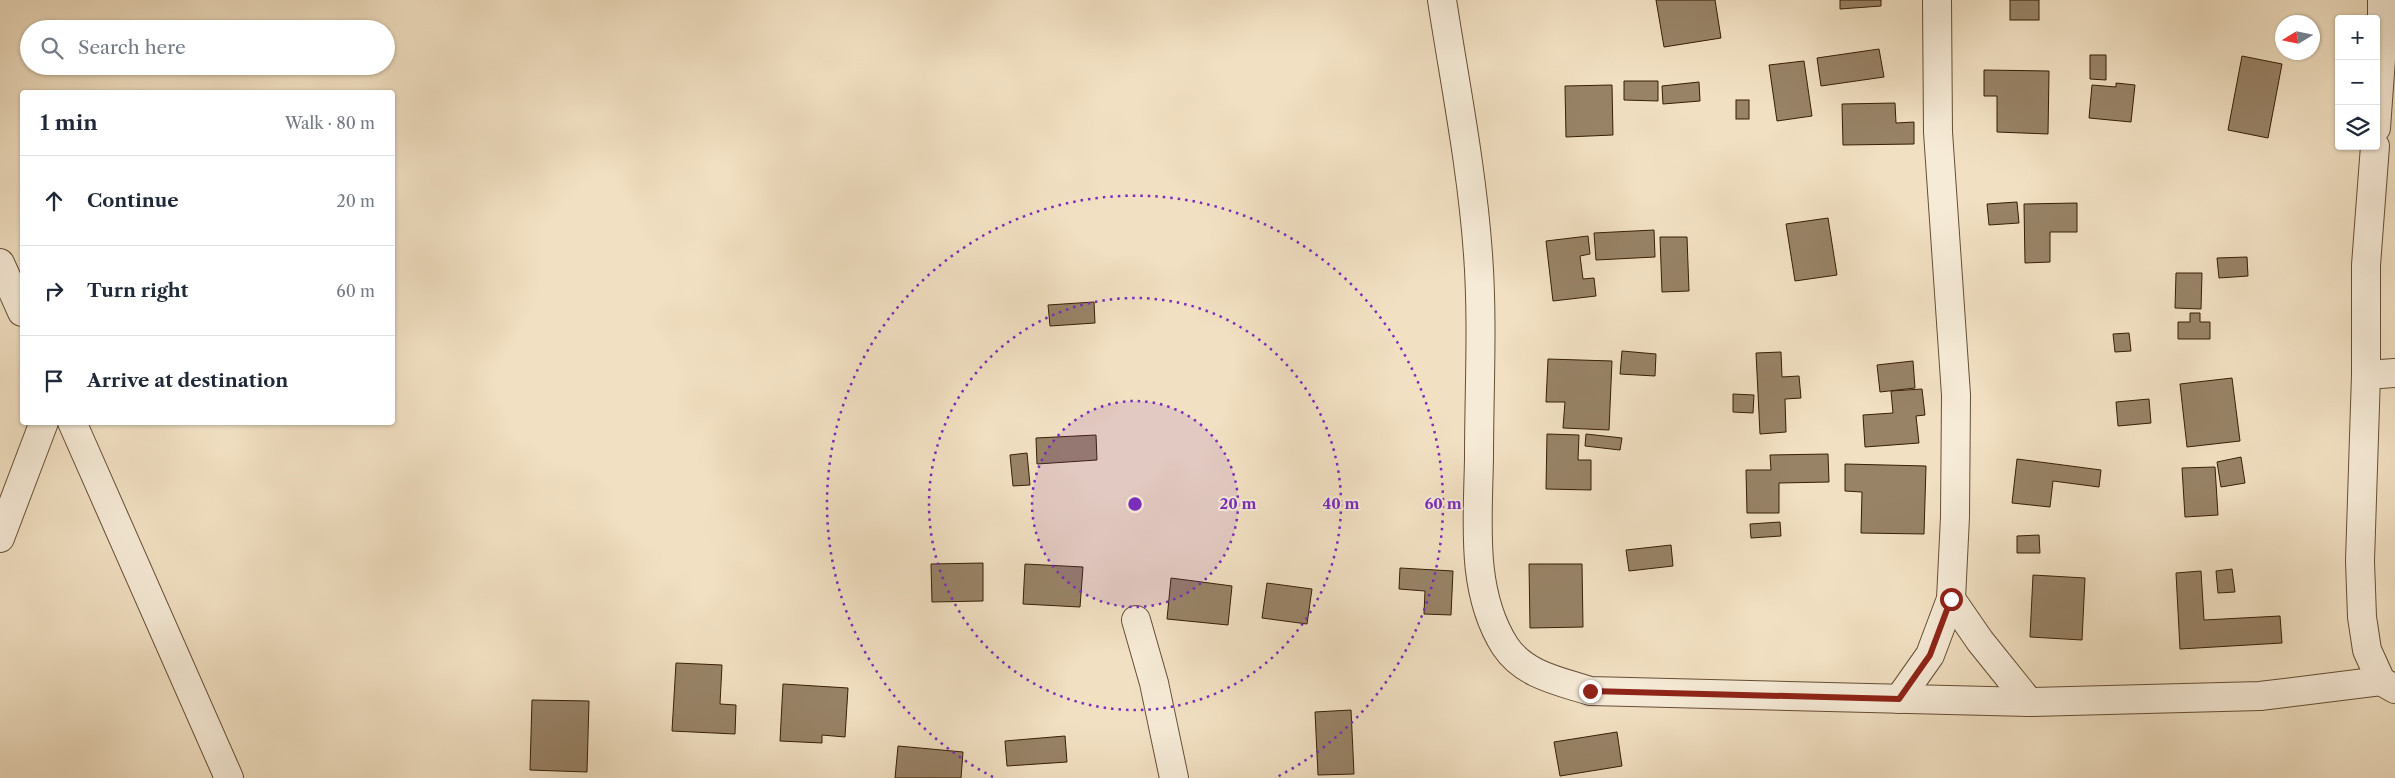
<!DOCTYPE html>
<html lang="en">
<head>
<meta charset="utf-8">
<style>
  body { margin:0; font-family:"Libre Caslon Text",serif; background:#f6f6f7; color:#1f2937 }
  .controls { position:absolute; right:15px; top:15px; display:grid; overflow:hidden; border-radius:5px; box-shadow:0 1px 4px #0004 }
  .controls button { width:45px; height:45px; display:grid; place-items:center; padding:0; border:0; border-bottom:1px solid #e0e1e3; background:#fff; color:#1f2937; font:25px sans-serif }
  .compass { position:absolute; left:2275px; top:15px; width:45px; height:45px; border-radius:50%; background:#fff; box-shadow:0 1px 4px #0004; rotate:260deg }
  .stop { position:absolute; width:15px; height:15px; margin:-11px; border:4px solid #8f2418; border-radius:50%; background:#fff }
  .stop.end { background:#8f2418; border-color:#fff; box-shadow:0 1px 5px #0008 }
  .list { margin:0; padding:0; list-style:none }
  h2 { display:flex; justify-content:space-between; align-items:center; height:65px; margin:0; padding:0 20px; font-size:21px }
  h2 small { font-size:16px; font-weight:400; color:#747a83 }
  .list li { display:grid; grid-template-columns:32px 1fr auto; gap:15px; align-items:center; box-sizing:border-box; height:90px; padding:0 20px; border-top:1px solid #e0e1e3 }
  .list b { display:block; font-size:19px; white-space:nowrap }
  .list em { font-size:16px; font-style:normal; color:#747a83 }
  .icon { flex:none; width:28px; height:28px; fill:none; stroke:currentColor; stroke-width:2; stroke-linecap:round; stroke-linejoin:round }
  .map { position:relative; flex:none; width:2395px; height:778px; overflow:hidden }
  .search { position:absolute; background:#fff; box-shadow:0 1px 4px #0004; left:20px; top:20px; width:375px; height:55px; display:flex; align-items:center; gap:12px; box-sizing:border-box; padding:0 18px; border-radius:28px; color:#747a83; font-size:19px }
  .panel { position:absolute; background:#fff; box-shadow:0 1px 4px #0004; left:20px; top:90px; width:375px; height:335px; border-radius:5px }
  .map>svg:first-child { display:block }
  .building { fill:#988367; stroke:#371e05 }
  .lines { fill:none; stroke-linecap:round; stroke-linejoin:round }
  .minor-casing { stroke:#664e34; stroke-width:30 }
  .minor { stroke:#f6ebd7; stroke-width:28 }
  .route { stroke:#8f2418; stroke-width:6 }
  .ring { fill:none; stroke:#7b2cbf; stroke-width:2.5; stroke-dasharray:2.5 5 }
  .centre { fill:#7b2cbf; stroke:#f6ebd7; stroke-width:2.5 }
  .ring-label { font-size:15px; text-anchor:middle; font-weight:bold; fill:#7b2cbf; stroke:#f6ebd7; stroke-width:4; stroke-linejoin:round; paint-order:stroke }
</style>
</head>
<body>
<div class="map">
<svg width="2395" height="778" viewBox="0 0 2395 778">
  <rect width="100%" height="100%" fill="#f1e0c2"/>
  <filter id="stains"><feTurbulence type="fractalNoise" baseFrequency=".004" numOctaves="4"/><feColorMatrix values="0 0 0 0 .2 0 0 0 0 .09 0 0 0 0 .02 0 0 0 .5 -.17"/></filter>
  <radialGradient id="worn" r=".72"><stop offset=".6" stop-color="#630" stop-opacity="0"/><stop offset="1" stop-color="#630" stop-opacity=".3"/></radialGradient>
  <g class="building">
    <polygon points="1656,0 1715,0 1721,38 1664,47"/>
    <polygon points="1840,0 1881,0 1881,6 1840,9"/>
    <rect x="2010" y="0" width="29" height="20"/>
    <polygon points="1879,49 1884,77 1821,86 1817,58"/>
    <polygon points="2090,55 2106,55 2106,80 2090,79"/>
    <polygon points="2242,56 2282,64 2268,138 2228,130"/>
    <polygon points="1804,61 1812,116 1777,121 1769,65"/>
    <polygon points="1984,70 2049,71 2048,134 1997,132 1997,96 1984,96"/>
    <polygon points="1624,81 1658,81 1658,101 1624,100"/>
    <polygon points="1699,82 1700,101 1663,104 1662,86"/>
    <polygon points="2116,83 2135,85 2131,122 2089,118 2092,85 2116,87"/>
    <polygon points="1612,85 1613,135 1566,137 1565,86"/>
    <rect x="1736" y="100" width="13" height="19"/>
    <polygon points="1895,103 1896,123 1914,122 1914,144 1843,145 1842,104"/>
    <polygon points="2017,202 2019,223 1989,225 1987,204"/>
    <polygon points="2077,203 2077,232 2050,232 2050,262 2025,263 2024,204"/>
    <polygon points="1828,218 1837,275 1795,281 1786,224"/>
    <polygon points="1654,230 1655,257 1596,260 1594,233"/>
    <polygon points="1588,236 1590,254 1580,256 1583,279 1594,278 1596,296 1553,301 1546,241"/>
    <polygon points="1660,237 1687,237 1689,291 1662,292"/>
    <polygon points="2247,257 2248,276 2219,278 2217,258"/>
    <polygon points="2176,273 2202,273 2201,309 2175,308"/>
    <polygon points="1094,302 1095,323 1050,326 1048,305"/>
    <polygon points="2190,313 2200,313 2200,322 2210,322 2210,339 2178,339 2178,322 2190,322"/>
    <polygon points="2129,333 2131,351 2115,352 2113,334"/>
    <polygon points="1622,351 1656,354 1655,376 1620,374"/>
    <polygon points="1781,352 1782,377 1799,376 1801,398 1785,399 1786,432 1760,434 1756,353"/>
    <polygon points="1548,359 1612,361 1609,430 1563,428 1565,402 1546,402"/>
    <polygon points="1913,361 1915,388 1880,392 1877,365"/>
    <polygon points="2232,378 2240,441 2187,447 2180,384"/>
    <polygon points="1922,389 1925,415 1916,416 1919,443 1865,447 1863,415 1893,413 1891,391"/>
    <polygon points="1733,394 1754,395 1753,413 1733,412"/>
    <polygon points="2149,399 2151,423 2118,426 2116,402"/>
    <polygon points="1547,434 1579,435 1578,460 1591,460 1591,490 1546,489"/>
    <polygon points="1586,434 1622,438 1620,450 1585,446"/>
    <polygon points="1096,435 1097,460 1037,464 1036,438"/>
    <polygon points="1027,453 1030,485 1013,486 1010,455"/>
    <polygon points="1828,454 1829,482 1779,483 1779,513 1747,513 1746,470 1771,470 1770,455"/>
    <polygon points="2241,457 2245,483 2221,487 2217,462"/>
    <polygon points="2017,459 2101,470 2099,487 2053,481 2050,507 2012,503"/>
    <polygon points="1845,464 1926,466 1924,534 1861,533 1862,492 1845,491"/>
    <polygon points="2215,467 2218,515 2185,517 2182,468"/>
    <polygon points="1780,522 1781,536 1751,538 1750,524"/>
    <polygon points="2039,535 2040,553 2017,553 2017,536"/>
    <polygon points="1671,545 1673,566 1629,571 1626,550"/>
    <polygon points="983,563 983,601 932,602 931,564"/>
    <polygon points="1025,564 1083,567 1080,607 1023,604"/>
    <polygon points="1529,564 1582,564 1583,627 1530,628"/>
    <polygon points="1400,568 1453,571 1451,615 1424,614 1425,591 1399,589"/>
    <polygon points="2232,569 2235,592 2218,593 2216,571"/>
    <polygon points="2201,571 2204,620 2280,616 2282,643 2180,649 2176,573"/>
    <polygon points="2033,575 2085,578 2082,640 2030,637"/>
    <polygon points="1171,578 1232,586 1228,625 1167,619"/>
    <polygon points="1267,583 1312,589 1307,624 1262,618"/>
    <polygon points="676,663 722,665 720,704 736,705 735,734 672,731"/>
    <polygon points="783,684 848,688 845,737 822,735 822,743 780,741"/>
    <polygon points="532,700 589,701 587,772 530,770"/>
    <polygon points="1351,710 1354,774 1318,775 1315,712"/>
    <polygon points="1617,732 1622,766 1560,776 1554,742"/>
    <polygon points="1065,736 1067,762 1007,766 1005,741"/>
    <polygon points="898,746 963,752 961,778 895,778"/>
  </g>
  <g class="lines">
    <defs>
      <g id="minor">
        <path d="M1442,0C1455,84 1472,169 1478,254C1483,322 1479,391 1479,458C1478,521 1470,591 1505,646C1524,675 1559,681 1590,691L2029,702L2260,696L2381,681"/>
        <polyline points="2376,128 2382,45 2382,0"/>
        <polyline points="2375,146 2366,265 2366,375 2360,561 2362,617 2367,650 2381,681 2395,689"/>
        <polyline points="0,263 22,312"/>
        <polyline points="2366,375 2395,373"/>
        <polyline points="72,422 229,778"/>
        <polyline points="0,538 44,422"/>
        <polyline points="1951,599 1980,641 2029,702"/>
        <polyline points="1136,620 1154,683 1174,778"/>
        <polyline points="1899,699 1930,655 1951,599 1955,517 1956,395 1938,132 1937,0"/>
      </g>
    </defs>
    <use href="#minor" class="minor-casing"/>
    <use href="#minor" class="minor"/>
  </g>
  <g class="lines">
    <polyline class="route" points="1590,691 1899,699 1930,655 1951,599"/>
  </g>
  <circle cx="1135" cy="504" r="103" fill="#7b2cbf" fill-opacity=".12"/>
  <g class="ring">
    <circle cx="1135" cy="504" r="103"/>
    <circle cx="1135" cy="504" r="206"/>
    <path d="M993 777A308 308 0 1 1 1277 777"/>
  </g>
  <circle cx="1135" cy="504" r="8" class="centre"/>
  <g class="ring-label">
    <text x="1238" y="509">20 m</text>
    <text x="1341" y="509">40 m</text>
    <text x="1443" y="509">60 m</text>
  </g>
  <rect width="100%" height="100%" filter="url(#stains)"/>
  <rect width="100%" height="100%" fill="url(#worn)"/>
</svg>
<div class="controls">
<button>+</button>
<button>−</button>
<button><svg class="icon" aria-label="layers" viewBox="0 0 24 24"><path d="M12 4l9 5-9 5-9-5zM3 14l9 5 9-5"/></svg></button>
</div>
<svg class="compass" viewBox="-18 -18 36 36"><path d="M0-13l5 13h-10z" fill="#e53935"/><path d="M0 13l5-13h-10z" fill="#747a83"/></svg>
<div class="stop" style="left:1951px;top:599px"></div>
<div class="stop end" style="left:1590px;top:691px"></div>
<div class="search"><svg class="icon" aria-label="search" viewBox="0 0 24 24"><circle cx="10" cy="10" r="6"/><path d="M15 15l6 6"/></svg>Search here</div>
<section class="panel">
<h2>1 min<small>Walk · 80 m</small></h2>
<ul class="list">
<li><svg class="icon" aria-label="ahead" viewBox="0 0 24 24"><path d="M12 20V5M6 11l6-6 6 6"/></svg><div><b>Continue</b></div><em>20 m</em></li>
<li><svg class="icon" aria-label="right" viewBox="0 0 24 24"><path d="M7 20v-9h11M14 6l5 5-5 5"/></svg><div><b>Turn right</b></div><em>60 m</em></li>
<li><svg class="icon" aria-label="arrive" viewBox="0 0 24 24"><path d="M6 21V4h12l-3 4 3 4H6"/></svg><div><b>Arrive at destination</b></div></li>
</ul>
</section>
</div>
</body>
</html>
